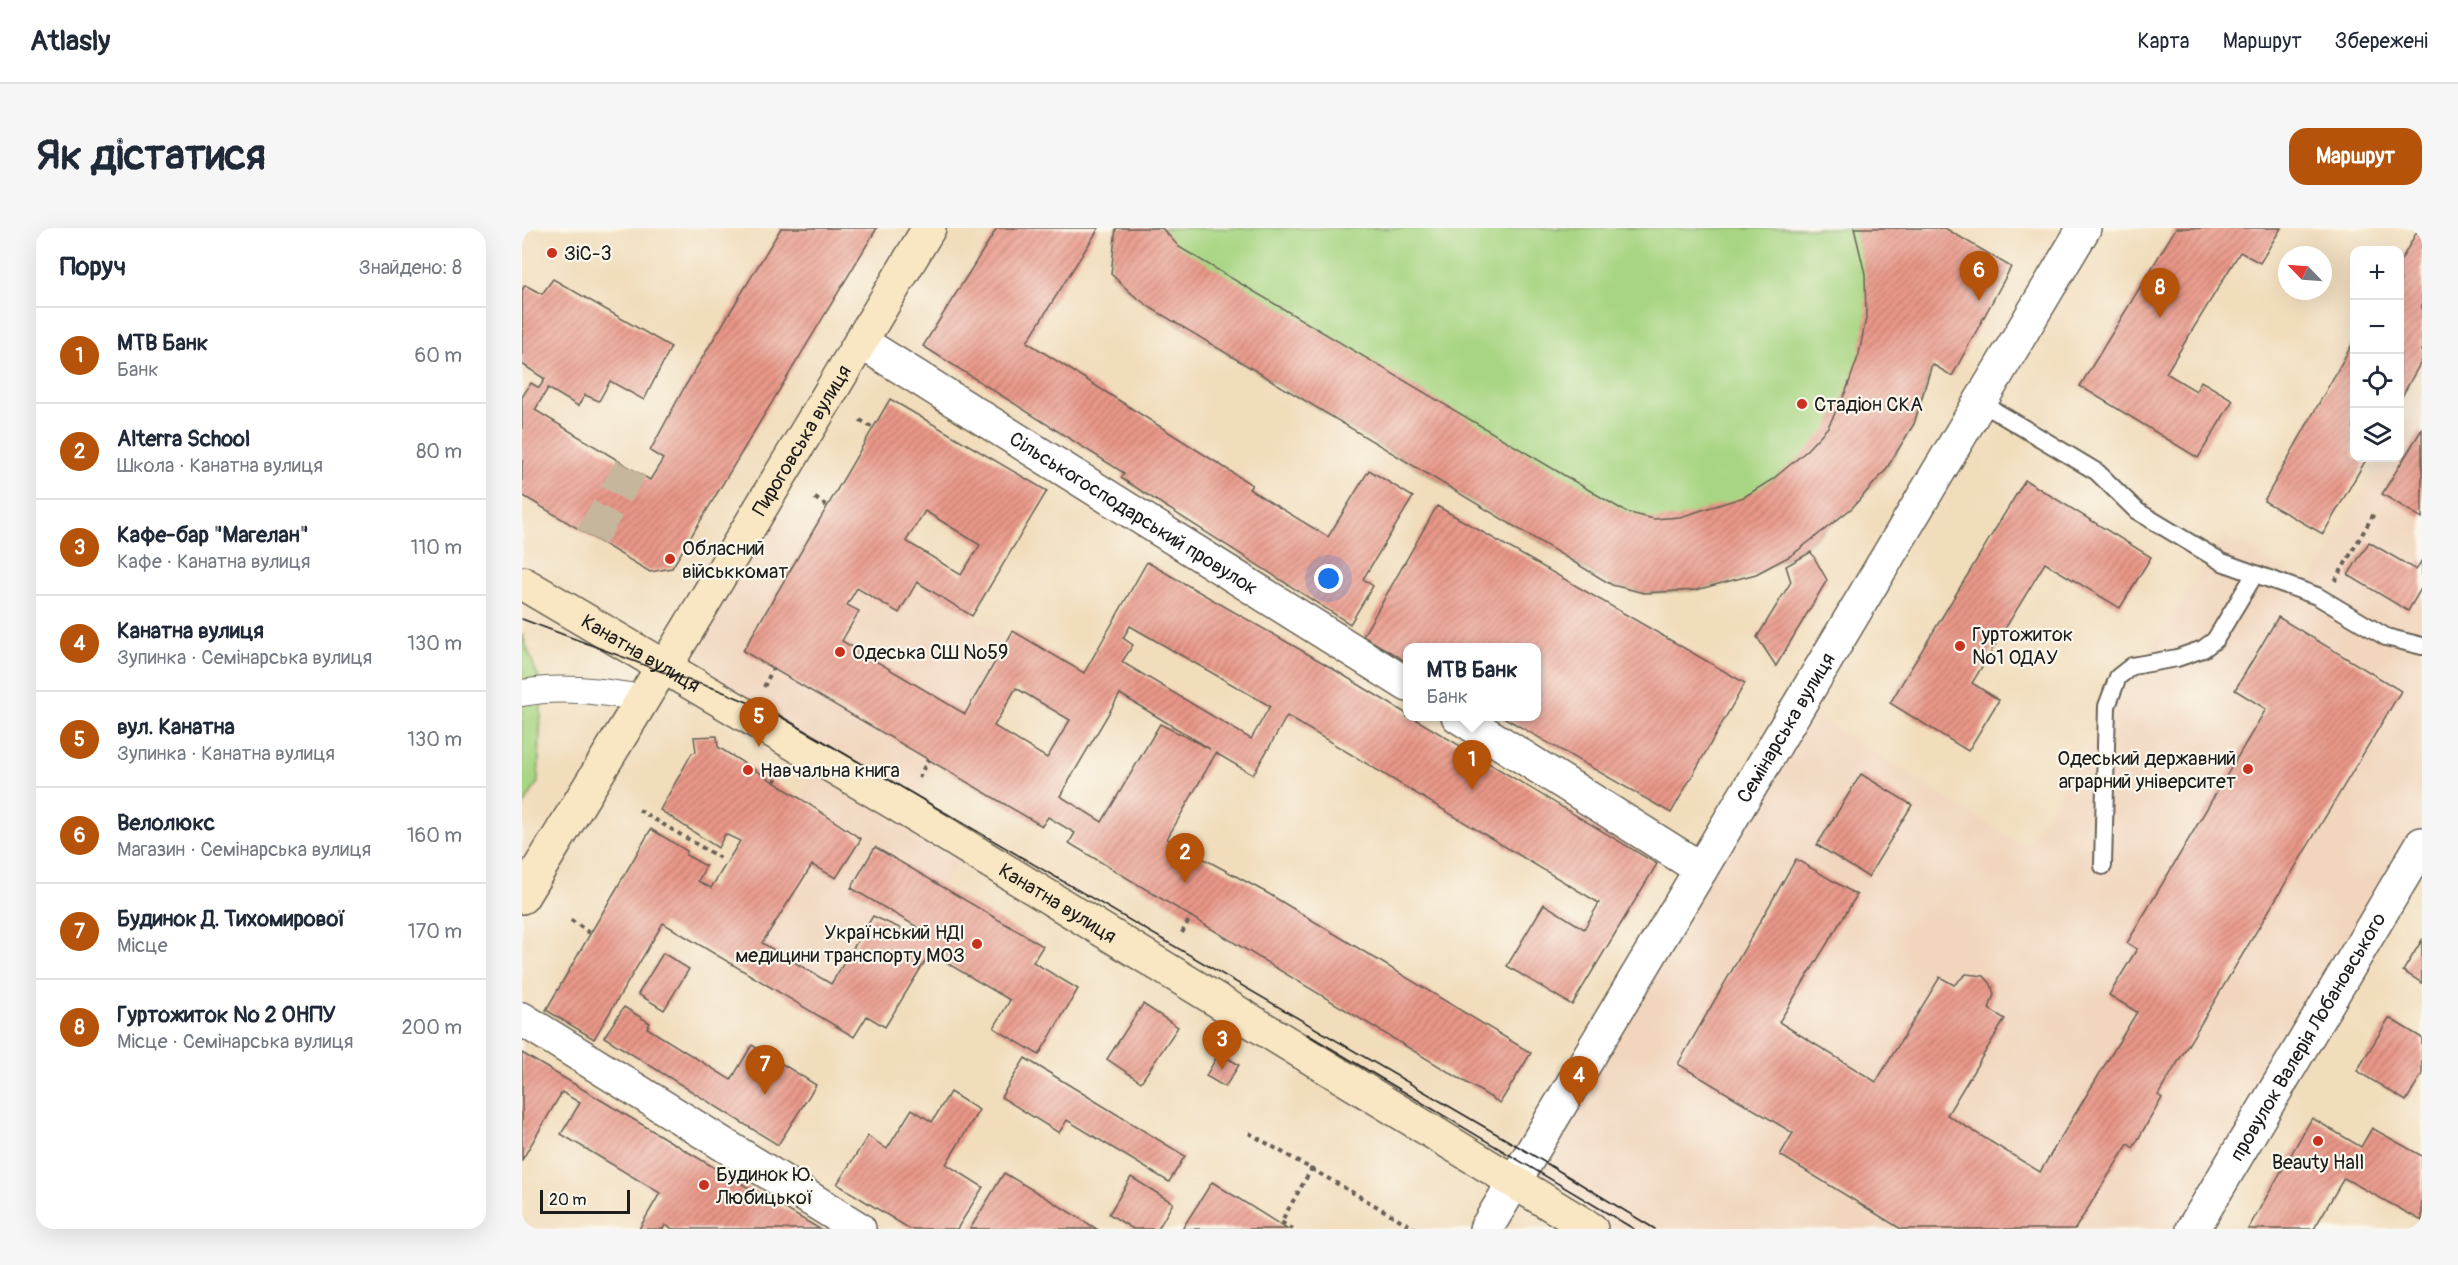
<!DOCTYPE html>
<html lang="uk">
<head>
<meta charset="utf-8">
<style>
  body { margin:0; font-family:Pangolin,sans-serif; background:#f6f6f7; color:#1f2937 }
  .controls { position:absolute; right:18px; top:18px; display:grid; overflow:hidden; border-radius:12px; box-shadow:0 6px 24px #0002 }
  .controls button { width:54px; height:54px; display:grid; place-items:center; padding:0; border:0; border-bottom:2px solid #e0e1e3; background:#fff; color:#1f2937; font:30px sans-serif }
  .compass { position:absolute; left:1756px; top:18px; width:54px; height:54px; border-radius:50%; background:#fff; box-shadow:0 6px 24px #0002; rotate:295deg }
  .scale { position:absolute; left:18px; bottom:15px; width:90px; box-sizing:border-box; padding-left:6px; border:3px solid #1c1c1c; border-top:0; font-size:16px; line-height:21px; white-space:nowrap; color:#1c1c1c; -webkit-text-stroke:4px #fbf7ec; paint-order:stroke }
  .you { position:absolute; left:807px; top:351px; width:21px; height:21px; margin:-15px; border:4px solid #fff; border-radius:50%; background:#1a73e8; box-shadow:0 0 0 9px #1a73e833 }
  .badge { display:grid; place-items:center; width:39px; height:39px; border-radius:50%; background:#b45309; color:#fff; font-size:20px; font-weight:700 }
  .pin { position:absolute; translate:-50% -50px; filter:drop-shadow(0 2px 3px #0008) }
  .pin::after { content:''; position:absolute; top:32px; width:21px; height:18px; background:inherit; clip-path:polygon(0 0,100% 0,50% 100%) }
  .popup { position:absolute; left:881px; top:415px; width:138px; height:78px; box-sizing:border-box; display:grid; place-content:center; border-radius:12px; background:#fff; filter:drop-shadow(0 2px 4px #0005); font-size:20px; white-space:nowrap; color:#747a83 }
  .popup b { font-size:22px; color:#1f2937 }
  .popup::after { content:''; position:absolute; left:50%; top:100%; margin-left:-12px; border:12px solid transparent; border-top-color:#fff }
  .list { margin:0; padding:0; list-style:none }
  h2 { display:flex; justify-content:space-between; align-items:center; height:78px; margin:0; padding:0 24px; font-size:26px }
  h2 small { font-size:20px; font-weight:400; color:#747a83 }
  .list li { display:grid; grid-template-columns:39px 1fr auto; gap:18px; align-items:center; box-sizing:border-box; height:96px; padding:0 24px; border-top:2px solid #e0e1e3 }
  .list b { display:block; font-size:22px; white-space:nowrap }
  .list p { margin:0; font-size:20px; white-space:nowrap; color:#747a83 }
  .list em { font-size:20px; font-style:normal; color:#747a83 }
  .icon { flex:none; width:33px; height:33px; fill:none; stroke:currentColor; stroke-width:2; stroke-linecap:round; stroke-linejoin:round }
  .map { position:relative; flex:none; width:1900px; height:1001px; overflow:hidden; border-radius:18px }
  header { display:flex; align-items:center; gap:36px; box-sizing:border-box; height:84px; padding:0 30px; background:#fff; border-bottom:2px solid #e0e1e3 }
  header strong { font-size:28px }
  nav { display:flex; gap:33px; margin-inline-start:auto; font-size:21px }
  .intro { display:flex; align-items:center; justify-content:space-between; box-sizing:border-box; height:144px; padding:0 36px }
  h1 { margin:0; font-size:42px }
  .button { padding:15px 27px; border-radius:18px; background:#b45309; color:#fff; font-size:21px; font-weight:700 }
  main { display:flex; gap:36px; padding:0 36px }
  aside { flex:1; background:#fff; border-radius:18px; box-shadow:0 6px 24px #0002 }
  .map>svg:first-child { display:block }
  .built { fill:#f1d5bd }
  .park { fill:#a8d583; stroke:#627850; stroke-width:1.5 }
  .building { fill:url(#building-hatch); fill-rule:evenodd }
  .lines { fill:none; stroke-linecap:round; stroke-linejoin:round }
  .tertiary-tunnel { stroke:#c6b69c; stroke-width:33; stroke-dasharray:33 16; stroke-linecap:butt }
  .service-casing { stroke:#676054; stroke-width:20 }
  .pedestrian-casing { stroke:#676054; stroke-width:28 }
  .minor-casing { stroke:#676054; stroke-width:36 }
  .tertiary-casing { stroke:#676054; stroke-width:36 }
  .secondary-casing { stroke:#676054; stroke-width:36 }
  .path { stroke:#676054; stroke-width:4; stroke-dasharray:4.5 4.5; stroke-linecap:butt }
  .service { stroke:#fff; stroke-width:16 }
  .pedestrian { stroke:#fff; stroke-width:26 }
  .minor { stroke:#fff; stroke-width:33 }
  .tertiary { stroke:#fff; stroke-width:33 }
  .secondary { stroke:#f9e7c3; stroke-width:33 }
  .tram { stroke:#1c1c1c; stroke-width:1.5 }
  .poi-dot { fill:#c8321e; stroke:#fbf7ec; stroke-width:2 }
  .labels { text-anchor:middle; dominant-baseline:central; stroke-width:4.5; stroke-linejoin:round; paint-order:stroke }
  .poi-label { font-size:20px; fill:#1c1c1c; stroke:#fbf7ec; text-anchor:start }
  .street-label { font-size:20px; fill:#1c1c1c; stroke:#fbf7ec }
</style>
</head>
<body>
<header>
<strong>Atlasly</strong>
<nav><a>Карта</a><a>Маршрут</a><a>Збережені</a></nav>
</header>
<div class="intro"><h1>Як дістатися</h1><a class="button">Маршрут</a></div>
<main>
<aside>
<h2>Поруч<small>Знайдено: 8</small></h2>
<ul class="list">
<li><span class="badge">1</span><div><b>МТВ Банк</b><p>Банк</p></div><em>60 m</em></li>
<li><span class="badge">2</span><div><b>Alterra School</b><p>Школа · Канатна вулиця</p></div><em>80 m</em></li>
<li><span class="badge">3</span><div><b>Кафе-бар &quot;Магелан&quot;</b><p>Кафе · Канатна вулиця</p></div><em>110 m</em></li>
<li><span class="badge">4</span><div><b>Канатна вулиця</b><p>Зупинка · Семінарська вулиця</p></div><em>130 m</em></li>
<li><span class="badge">5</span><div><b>вул. Канатна</b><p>Зупинка · Канатна вулиця</p></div><em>130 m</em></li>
<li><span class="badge">6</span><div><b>Велолюкс</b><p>Магазин · Семінарська вулиця</p></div><em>160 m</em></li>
<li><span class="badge">7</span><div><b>Будинок Д. Тихомирової</b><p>Місце</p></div><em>170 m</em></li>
<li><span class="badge">8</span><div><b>Гуртожиток № 2 ОНПУ</b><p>Місце · Семінарська вулиця</p></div><em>200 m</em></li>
</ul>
</aside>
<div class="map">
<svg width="1900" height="1001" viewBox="0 0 1900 1001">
  <defs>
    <pattern id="building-hatch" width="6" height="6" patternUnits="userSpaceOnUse" patternTransform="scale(1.5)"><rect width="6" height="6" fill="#e99788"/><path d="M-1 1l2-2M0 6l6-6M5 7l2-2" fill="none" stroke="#bc7a6e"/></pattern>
  </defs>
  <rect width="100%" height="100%" fill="#fbf7ec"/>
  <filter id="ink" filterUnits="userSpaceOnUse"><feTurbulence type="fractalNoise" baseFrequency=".0167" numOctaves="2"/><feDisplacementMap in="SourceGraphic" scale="12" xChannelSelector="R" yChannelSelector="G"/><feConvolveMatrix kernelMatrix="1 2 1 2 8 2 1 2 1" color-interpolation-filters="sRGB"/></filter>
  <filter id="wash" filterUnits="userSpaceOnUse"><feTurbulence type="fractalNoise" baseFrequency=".008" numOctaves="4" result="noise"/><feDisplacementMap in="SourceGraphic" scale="24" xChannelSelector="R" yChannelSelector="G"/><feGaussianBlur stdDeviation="1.35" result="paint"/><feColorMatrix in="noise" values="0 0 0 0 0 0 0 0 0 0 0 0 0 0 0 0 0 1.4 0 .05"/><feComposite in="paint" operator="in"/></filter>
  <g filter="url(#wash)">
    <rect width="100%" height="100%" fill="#f1ddbc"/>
    <g class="built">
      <polygon points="1900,158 1900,601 1666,1001 1072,1001 994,953 1281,480 1503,619 1702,306 1787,357 1859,230 1878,230 1878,197"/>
      <polygon points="249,267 488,411 387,580 147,437"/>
      <polygon points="299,534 444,621 332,809 188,724"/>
    </g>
    <g class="park">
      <polygon points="594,0 1407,0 1413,121 1405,156 1392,196 1363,243 1330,280 1270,327 1234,346 1174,362 1145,364 1122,365 1090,357 629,80 610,66 589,46"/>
      <polygon points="0,406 20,459 16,554 0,580"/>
    </g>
    <g id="blocks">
      <g class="building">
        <polygon points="259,0 355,0 150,340 128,344 0,267 0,169 9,155 17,160 23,151 0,136 0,62 3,57 20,66 31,51 149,119 122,172 88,153 77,173 63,167 56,178 26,160 13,182 128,252 141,231 128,223 162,160"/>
        <polygon points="475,0 577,0 505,114 730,257 727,261 806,309 847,242 891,269 841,351 851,358 828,396 599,250 602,245 401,118"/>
        <polygon points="594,0 640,0 657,19 1104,284 1132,291 1158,289 1222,269 1251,251 1281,226 1306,199 1324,163 1337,126 1344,90 1343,46 1332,0 1423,0 1489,39 1430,148 1410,136 1392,196 1363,243 1330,280 1270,327 1234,346 1174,362 1122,365 1090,357 629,80 610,66 589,46"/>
        <polygon points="1654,0 1759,0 1738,35 1718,24 1644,145 1674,163 1679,153 1711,172 1676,230 1558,158"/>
        <polygon points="1897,0 1900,0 1900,132 1878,172 1878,34"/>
        <polygon points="1832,113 1832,230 1845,230 1801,306 1742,273"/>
        <path d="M368,171L525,263L450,388L395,354L377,385L335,360L325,377L337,383L320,413L443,486L491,403L562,445L625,334L798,433L885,486V489H890L1135,636L1050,777L985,738L1022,676L1062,701L1077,675L765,488L731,547L694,525L645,611L747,666L1009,825L978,875L547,615L553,605L526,589L520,598L221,423ZM403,283L458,317L439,347L384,313ZM608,398L748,478L729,511L600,434L611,417L601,410ZM494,460L548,492L525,530L472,498ZM598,466L688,521L638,496L580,594L538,568Z"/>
        <polygon points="1900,201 1900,290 1860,266"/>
        <polygon points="1503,252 1629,329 1598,380 1523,335 1450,455 1477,472 1446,523 1368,475"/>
        <polygon points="915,278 1223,455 1149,585 981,489 1014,488 1014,420 886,420 885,434 841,408"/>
        <polygon points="1847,314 1894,342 1900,332 1900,359 1886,383 1826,347"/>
        <polygon points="1289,324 1305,352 1254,438 1235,409 1269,354 1264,338"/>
        <polygon points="1756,389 1879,463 1636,867 1640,870 1611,920 1606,916 1553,1001 1379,1001 1258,927 1271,905 1156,836 1274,631 1335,667 1257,794 1354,854 1418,749 1432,757 1444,746 1462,748 1469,756 1472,766 1467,781 1483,791 1425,887 1518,944 1615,784 1587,767 1615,721 1605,715 1744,481 1713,462"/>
        <polygon points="195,508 196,519 279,571 339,611 314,650 290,637 240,715 309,756 351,688 393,707 397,700 329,660 353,619 521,718 511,734 556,761 517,827 472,800 488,772 408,725 363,799 345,788 332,809 141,695 72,811 24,782 129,601 165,623 164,627 184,638 176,653 189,660 218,613 203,606 196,620 138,582 170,525 174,524 172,509"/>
        <polygon points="1339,546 1390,577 1346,649 1295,617"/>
        <polygon points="1900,712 1900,755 1881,743"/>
        <polygon points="141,725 167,741 142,782 116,766"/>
        <polygon points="621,776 656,799 619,854 585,831"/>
        <polygon points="102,779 128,795 125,800 209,852 230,817 294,857 256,917 82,809"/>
        <polygon points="1867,790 1900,810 1900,846 1884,873 1835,843"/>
        <polygon points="0,825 208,949 298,1001 151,1001 143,997 141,1001 117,1001 138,965 39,906 58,875 40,864 0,932"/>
        <polygon points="697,825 717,837 703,859 684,848"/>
        <polygon points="503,830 663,928 647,954 545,892 537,905 479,869"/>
        <polygon points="428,864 457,882 424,936 461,959 435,1001 388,1001 315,956 346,908 365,921 390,881 410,894"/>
        <polygon points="1790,890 1839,919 1850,900 1900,928 1900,993 1822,950 1792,1001 1726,1001"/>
        <polygon points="482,945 531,974 575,1001 448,1001"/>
        <polygon points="609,949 651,975 636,1001 611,1001 587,986"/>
        <polygon points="690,954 765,1001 660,1001"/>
      </g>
    </g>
  </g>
  <g filter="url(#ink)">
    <use href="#blocks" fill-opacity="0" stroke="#676054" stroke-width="1.5"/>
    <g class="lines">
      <polyline class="tertiary-tunnel" points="69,309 109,240"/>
      <defs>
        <g id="service">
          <polyline points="1458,174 1575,244 1615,283 1700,334 1795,368 1864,409 1900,418"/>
          <polyline points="1581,638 1585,478 1596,449 1610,438 1655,430 1681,421 1693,412 1733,346"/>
        </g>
        <path id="pedestrian" d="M0,465C41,457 81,464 121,470"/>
        <g id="minor">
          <path id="s1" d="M339,114L886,457"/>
          <polyline points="936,488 1179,641"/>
          <polyline points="0,791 337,1001"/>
          <path id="s2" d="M1671,1001L1900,616"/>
        </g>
        <g id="tertiary">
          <path id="s3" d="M964,1001L1562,0"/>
        </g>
        <g id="secondary">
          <path id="s4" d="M0,355L371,574L1069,1001"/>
          <path id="s5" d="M0,669L138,443L143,439L407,0"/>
        </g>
      </defs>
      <use href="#service" class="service-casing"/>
      <use href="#pedestrian" class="pedestrian-casing"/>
      <use href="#minor" class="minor-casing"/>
      <use href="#tertiary" class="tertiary-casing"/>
      <use href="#secondary" class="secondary-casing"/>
      <g class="path">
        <polyline points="338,192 351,200"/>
        <polyline points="293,270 305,278"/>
        <polyline points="1813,353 1853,284"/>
        <polyline points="242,459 251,440"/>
        <polyline points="397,550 406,531"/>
        <polyline points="252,554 258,544"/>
        <polyline points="117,582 198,630"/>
        <polyline points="49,692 69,706"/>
        <polyline points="660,705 669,688"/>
        <polyline points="727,905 894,1001"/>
        <polyline points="771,1001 759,994 790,940"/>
      </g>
      <use href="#service" class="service"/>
      <use href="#pedestrian" class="pedestrian"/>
      <use href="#minor" class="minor"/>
      <use href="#tertiary" class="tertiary"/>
      <use href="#secondary" class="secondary"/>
      <g class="tram">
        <polyline points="0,391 138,443 194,461 254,486 1009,926 1133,1001"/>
        <polyline points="785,806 1112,1001"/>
      </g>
    </g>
  </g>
  <g class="poi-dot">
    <circle cx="30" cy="25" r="6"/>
    <circle cx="1280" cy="176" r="6"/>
    <circle cx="148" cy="331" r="6"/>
    <circle cx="1438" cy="418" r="6"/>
    <circle cx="318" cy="424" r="6"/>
    <circle cx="1726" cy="541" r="6"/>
    <circle cx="226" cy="542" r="6"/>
    <circle cx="455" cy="716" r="6"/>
    <circle cx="1796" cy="913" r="6"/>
    <circle cx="182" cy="957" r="6"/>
  </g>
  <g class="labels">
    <g class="poi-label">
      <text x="42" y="25">ЗіС-3</text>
      <text x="1292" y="176">Стадіон СКА</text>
      <text x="160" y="320">Обласний<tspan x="160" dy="23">військкомат</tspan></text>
      <text x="1450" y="406">Гуртожиток<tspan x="1450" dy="23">№1 ОДАУ</tspan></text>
      <text x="330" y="424">Одеська CШ №59</text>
      <text x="1714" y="530" text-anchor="end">Одеський державний<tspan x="1714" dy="23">аграрний університет</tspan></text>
      <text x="238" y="542">Навчальна книга</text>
      <text x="443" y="704" text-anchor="end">Український НДІ<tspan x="443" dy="23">медицини транспорту МОЗ</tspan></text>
      <text x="1796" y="934" text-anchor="middle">Beauty Hall</text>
      <text x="194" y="946">Будинок Ю.<tspan x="194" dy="23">Любицької</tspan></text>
    </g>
    <g class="street-label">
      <text stroke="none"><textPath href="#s5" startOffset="536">Пироговська вулиця</textPath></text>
      <text stroke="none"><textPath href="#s1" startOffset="322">Сільськогосподарський провулок</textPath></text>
      <text stroke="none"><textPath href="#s4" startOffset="138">Канатна вулиця</textPath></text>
      <text stroke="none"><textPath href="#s3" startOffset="584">Семінарська вулиця</textPath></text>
      <text stroke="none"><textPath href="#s4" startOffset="624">Канатна вулиця</textPath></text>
      <text stroke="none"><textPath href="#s2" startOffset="224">провулок Валерія Лобановського</textPath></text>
    </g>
  </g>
</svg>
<div class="controls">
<button>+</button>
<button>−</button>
<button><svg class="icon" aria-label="locate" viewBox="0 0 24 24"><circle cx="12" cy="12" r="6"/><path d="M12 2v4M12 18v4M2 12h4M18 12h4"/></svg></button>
<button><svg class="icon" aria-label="layers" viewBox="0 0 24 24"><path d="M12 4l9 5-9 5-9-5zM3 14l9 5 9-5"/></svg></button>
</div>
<svg class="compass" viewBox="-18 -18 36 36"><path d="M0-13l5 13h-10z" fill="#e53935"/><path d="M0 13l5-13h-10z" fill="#747a83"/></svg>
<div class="scale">20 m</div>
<div class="you"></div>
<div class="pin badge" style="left:950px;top:562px">1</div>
<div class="popup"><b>МТВ Банк</b>Банк</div>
<div class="pin badge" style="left:663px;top:655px">2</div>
<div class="pin badge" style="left:700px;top:842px">3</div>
<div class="pin badge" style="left:1057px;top:878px">4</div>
<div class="pin badge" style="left:237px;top:519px">5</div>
<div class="pin badge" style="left:1457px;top:73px">6</div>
<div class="pin badge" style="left:243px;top:867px">7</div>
<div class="pin badge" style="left:1638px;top:90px">8</div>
</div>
</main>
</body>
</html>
